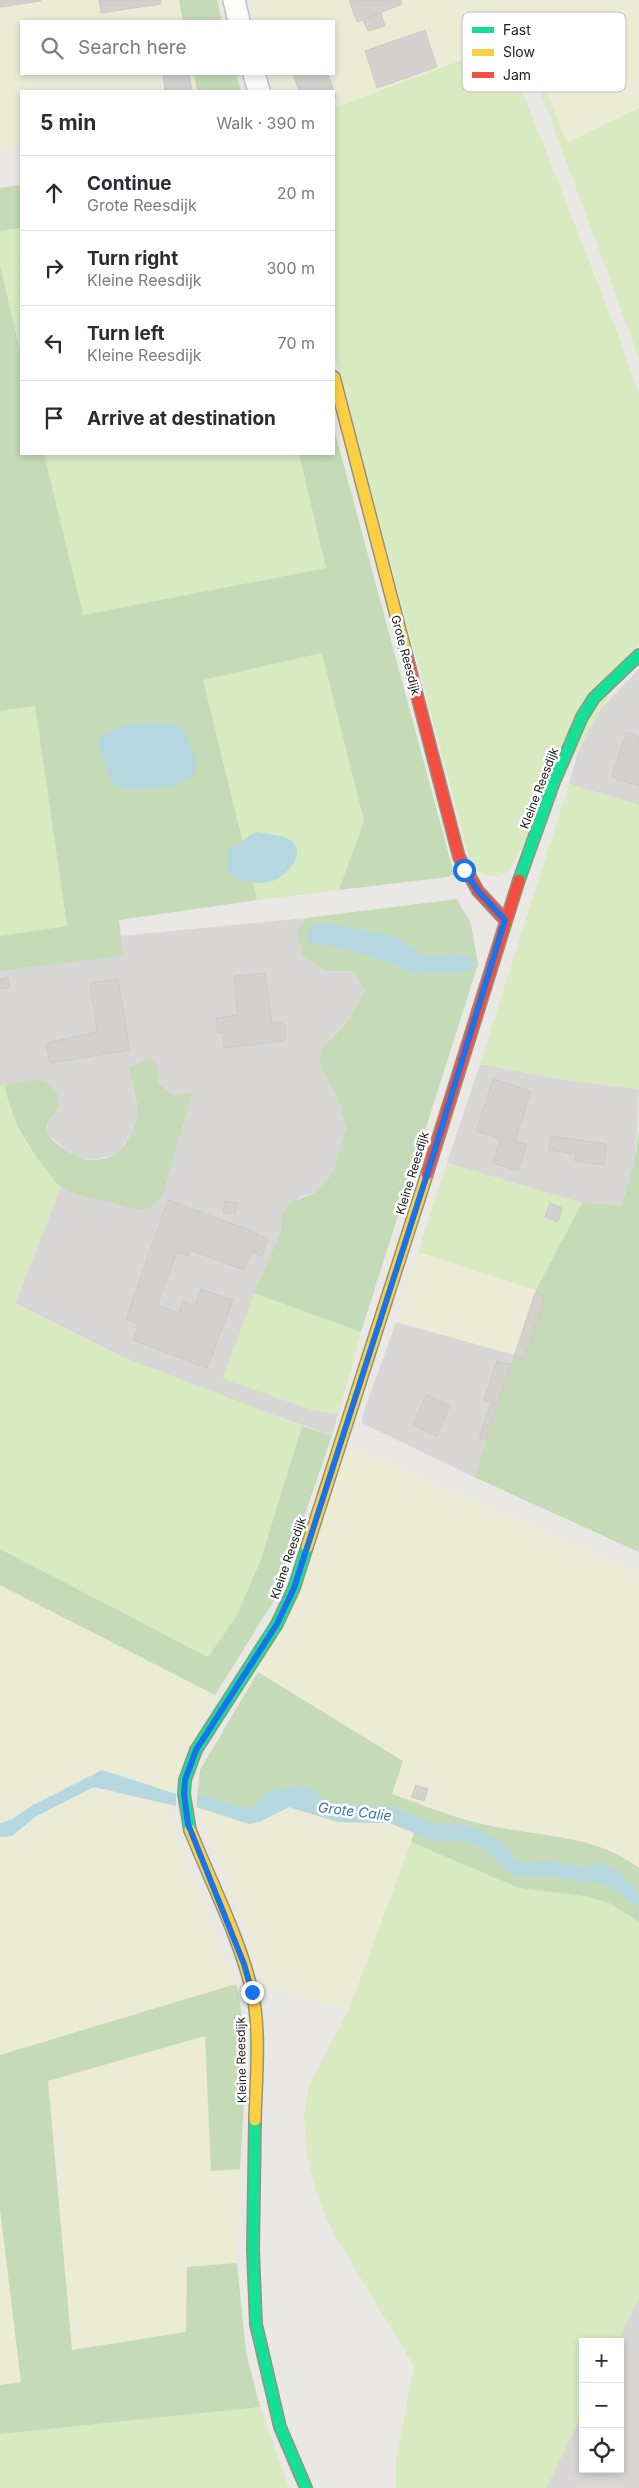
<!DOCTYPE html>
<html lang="en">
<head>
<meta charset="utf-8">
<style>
  body { margin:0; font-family:Inter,sans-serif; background:#f2f2f3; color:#2b2b33 }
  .controls { position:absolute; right:15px; bottom:15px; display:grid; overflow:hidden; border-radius:0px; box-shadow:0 2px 8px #0003 }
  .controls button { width:45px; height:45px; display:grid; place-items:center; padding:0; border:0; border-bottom:1px solid #e1e1e2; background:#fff; color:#2b2b33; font:25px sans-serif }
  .stop { position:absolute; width:15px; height:15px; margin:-11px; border:4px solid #1a73e8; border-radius:50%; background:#fff }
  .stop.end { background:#1a73e8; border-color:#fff; box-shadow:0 1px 5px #0008 }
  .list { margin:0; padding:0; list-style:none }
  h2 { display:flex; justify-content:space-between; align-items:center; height:65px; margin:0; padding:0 20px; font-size:21px }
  h2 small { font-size:16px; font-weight:400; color:#7c7c81 }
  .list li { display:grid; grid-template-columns:32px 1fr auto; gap:15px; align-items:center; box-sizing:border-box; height:75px; padding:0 20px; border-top:1px solid #e1e1e2 }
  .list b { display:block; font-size:19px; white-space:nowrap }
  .list p { margin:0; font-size:16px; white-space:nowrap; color:#7c7c81 }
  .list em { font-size:16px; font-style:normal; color:#7c7c81 }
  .icon { flex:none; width:28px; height:28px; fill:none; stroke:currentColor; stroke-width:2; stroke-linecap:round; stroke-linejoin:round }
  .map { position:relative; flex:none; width:639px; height:2488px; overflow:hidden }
  .search { position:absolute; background:#fff; box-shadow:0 2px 8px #0003; left:20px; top:20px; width:315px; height:55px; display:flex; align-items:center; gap:12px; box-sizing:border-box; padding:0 18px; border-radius:0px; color:#7c7c81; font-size:19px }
  .panel { position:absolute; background:#fff; box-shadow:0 2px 8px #0003; left:20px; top:90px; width:315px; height:365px; border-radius:0px }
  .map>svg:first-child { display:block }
  .residential { fill:#d9d7d5 }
  .farmland { fill:#ebebd6 }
  .grass { fill:#d7eac0 }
  .forest { fill:#c5dab7 }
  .water { fill:#b5d8e0 }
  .building { fill:#d3d0cd; stroke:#cdc9c5 }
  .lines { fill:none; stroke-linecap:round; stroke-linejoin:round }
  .street-casing { stroke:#c3c2c0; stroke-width:24 }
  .fast-casing { stroke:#93947c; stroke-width:14 }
  .slow-casing { stroke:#93947c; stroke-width:14 }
  .jam-casing { stroke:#93947c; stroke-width:14 }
  .street { stroke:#fcfcfb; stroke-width:21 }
  .fast { stroke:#16e098; stroke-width:11 }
  .slow { stroke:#ffcf43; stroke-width:11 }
  .jam { stroke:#f24e42; stroke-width:11 }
  .route { stroke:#1a73e8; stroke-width:6 }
  .labels { text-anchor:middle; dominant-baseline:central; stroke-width:5; stroke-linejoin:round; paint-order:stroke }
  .street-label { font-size:12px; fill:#1c1c1c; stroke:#fff }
  .water-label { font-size:14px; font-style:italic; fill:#4176a7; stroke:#fff }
  .key { fill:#fff; stroke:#bbb; stroke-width:1 }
  .key-label { font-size:14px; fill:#1c1c1c }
</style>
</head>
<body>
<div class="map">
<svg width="639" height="2488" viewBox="0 0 639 2488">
  <rect width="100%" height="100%" fill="#eae8e4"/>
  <g class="residential">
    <polygon points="639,669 639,805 569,784 577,755 596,714"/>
    <polygon points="306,918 297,929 326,971 353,971 365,990 349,1020 330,1038 320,1061 323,1072 337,1096 346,1127 335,1166 328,1179 316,1192 300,1197 282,1214 280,1233 254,1293 361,1332 332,1436 175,1379 121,1356 15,1303 61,1187 79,1194 133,1208 191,1094 173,1095 158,1083 157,1067 129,1068 138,1111 136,1127 116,1155 91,1160 79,1158 64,1149 49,1135 47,1130 48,1124 59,1104 43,1081 0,1085 0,971 122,956 120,936"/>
    <polygon points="480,1064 572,1081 639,1089 636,1153 622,1205 582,1203 447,1163"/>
    <polygon points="396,1322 515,1355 474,1477 362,1423 362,1417"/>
    <polygon points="639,2297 639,2488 546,2488 583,2412 583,2469 620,2469 620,2342 617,2342"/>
  </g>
  <g class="farmland">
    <polygon points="0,0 217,0 222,21 21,21 21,74 236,74 241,91 21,91 21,149 0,151"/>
    <polygon points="250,0 639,0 639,108 567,143 530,54 500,46 334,108 334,91 276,91 271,74 334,74 334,21 256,21"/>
    <polygon points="418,1252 536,1290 515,1355 396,1322"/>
    <polygon points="350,1446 639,1573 639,1868 630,1861 531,1832 481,1824 391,1794 258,1672"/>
    <polygon points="0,1585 215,1695 176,1794 102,1770 33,1805 11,1820 0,1823"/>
    <polygon points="94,1787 101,1787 165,1805 236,1984 0,2055 0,1837 12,1836 35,1817"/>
    <polygon points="196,1807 239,1822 256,1823 289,1807 320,1818 390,1823 414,1833 349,2010 264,1986 244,1924"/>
    <polygon points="205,2036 211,2170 240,2169 237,2263 187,2267 187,2332 72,2350 48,2081"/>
    <polygon points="0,2209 21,2382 0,2385"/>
  </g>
  <g class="grass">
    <path d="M500,46L528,106L615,327L639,394V643L508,872C496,880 484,875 472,867L334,351V108Z"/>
    <polygon points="541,78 567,143 639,108 639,358 538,85"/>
    <polygon points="21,228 21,355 0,265 0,231"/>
    <polygon points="44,454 299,454 326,568 82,615"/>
    <polygon points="323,653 364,821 339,890 257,900 203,680"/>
    <polygon points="35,706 67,927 0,936 0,711"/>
    <polygon points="569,784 639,805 639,1089 572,1081 480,1064"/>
    <polygon points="0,1085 4,1085 11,1110 24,1141 61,1187 15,1303 121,1356 302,1426 260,1562 236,1617 208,1657 0,1549"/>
    <polygon points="447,1163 582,1203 536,1290 418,1252"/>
    <polygon points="254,1293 361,1332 338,1414 315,1411 223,1379"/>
    <polygon points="411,1842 519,1888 584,1896 609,1903 639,1922 639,2297 617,2342 583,2342 583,2412 546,2488 396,2488 396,2461 414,2366 333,2232 318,2198 307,2155 304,2115 310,2083 349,2010"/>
    <polygon points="260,2407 289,2488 0,2488 0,2434"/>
  </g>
  <g class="forest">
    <polygon points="179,0 217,0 222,21 183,21"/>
    <polygon points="194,74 236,74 241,91 197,91"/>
    <polygon points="21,185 21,228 0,231 0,188"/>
    <polygon points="0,265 21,355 21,454 44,454 83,615 326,568 299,454 334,454 334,429 454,874 448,877 339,890 364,821 322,653 203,680 257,900 119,920 123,956 0,971 0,936 67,926 35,706 0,711"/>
    <polygon points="457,899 471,924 478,964 361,1332 254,1293 280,1233 282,1214 290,1203 316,1192 328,1179 335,1166 346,1127 337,1096 323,1072 320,1061 321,1049 349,1020 365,990 353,971 326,971 302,955 297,929 306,918"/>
    <path d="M150,1058L158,1067V1083L173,1095L192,1093L163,1195C148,1215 138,1210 116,1204C99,1199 76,1197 61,1187C55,1183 51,1175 46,1169C22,1138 14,1123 4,1085C15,1083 33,1078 43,1081C52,1083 61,1096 59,1105C57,1113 46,1121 47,1129C47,1142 78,1159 89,1160C98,1161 108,1157 116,1155C146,1120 138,1109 129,1068Z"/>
    <polygon points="639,1129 639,1552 474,1477 536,1290 582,1203 622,1205 636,1153"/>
    <polygon points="302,1426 332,1436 276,1597 215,1695 0,1585 0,1549 208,1657 236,1617 260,1562"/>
    <path d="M258,1672L403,1761L392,1794C422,1805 452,1817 482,1824C535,1837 594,1833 639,1868V1922L609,1903L584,1896L519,1888L411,1842L414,1833L390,1823L338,1822L289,1807L261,1821L249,1824L196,1807L200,1770Z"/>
    <path d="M236,1984C251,2044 243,2108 240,2169L211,2171L205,2036L48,2081L72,2350L186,2332L187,2267L237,2263L246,2352L260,2407L0,2434V2385L21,2382L0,2209V2055Z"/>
  </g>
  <g class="water">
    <path d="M173,724L185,730L196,762L195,774L177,786L134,790L116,786L111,781L103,756L97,745C111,718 146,724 173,724Z"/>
    <path d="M259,832C267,834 278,835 286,838C312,849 286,879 269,882C261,884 254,883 246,881C238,879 231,877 226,870L228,852L253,833Z"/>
    <path d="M321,922L383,934L400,939L418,953L427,956H443L454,953L474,959L473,967L466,972L414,974L395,964L356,952L309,942L306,939C308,929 311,924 321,922Z"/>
    <polygon points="102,1770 176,1794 176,1806 94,1787 35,1817 12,1836 0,1837 0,1823 11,1820 33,1805"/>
    <polygon points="296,1786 308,1787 327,1801 337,1804 392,1807 430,1822 443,1825 457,1824 476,1829 503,1843 515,1859 520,1863 550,1861 578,1867 602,1863 613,1868 639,1893 639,1908 614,1889 604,1884 546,1875 525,1877 512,1875 482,1847 473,1843 459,1840 436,1842 390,1823 338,1822 289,1807 261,1821 249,1824 198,1807 199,1794 245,1809 251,1807 269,1791"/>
  </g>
  <g class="building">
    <polygon points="0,0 40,0 41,1 0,7"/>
    <polygon points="99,0 161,0 161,4 101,13"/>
    <polygon points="349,0 401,0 402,4 357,22"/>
    <polygon points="381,13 385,26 368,31 363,20"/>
    <polygon points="425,30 437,67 377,88 365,51"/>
    <polygon points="173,74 189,74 192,91 165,91 163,75"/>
    <polygon points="293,74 328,74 336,97 334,98 334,91 299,91"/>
    <polygon points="626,732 639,737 639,786 612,777"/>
    <polygon points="265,973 272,1023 280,1022 285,1026 286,1036 283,1041 224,1048 222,1032 218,1033 216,1018 238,1015 234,976"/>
    <polygon points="8,977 9,988 0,989 0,979"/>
    <polygon points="118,979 130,1050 50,1063 46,1043 97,1032 90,983"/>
    <polygon points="493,1079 531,1091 515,1141 527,1144 518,1171 493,1163 500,1139 476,1131"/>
    <polygon points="551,1136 607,1144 604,1165 575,1161 576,1154 549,1150"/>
    <polygon points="168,1200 257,1233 257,1235 268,1239 262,1256 251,1252 244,1270 190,1250 188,1256 177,1252 157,1306 179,1313 183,1301 195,1306 201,1289 233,1300 207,1368 133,1340 139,1324 126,1319"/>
    <polygon points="225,1201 237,1203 235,1214 223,1212"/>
    <polygon points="550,1203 562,1208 558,1222 545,1217"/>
    <polygon points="535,1293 545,1297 524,1360 514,1357"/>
    <polygon points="497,1361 511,1365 498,1404 484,1400"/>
    <polygon points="426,1395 450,1405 437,1436 413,1425"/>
    <polygon points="491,1404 497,1406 486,1440 479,1438"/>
    <polygon points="416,1785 428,1789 424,1801 411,1797"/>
  </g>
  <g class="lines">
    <defs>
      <g id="street">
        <polyline points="234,0 239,21"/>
        <polyline points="254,74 259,91"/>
      </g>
      <g id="fast">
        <polyline points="519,880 554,782 582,717 594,698 639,655"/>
        <polyline points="190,1830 184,1794 185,1780 196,1750 277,1624 294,1588 307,1547"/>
        <polyline points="255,2120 253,2250 256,2324 280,2427 306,2488"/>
      </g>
      <g id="slow">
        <polyline points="334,377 407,657"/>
        <polyline points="307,1547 427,1174"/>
        <path d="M190,1830C210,1880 240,1939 252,1991C261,2032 256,2078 255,2120"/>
      </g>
      <g id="jam">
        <polyline points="407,657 459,857 478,891 505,920"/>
        <polyline points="427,1174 519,880"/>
      </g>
    </defs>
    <use href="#street" class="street-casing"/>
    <use href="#fast" class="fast-casing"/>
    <use href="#slow" class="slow-casing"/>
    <use href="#jam" class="jam-casing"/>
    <use href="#street" class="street"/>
    <use href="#fast" class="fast"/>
    <use href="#slow" class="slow"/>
    <use href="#jam" class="jam"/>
  </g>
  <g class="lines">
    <polyline class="route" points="252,1992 244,1964 188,1824 184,1794 185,1780 196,1750 277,1624 294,1588 432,1159 505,920 478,891 464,870"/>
  </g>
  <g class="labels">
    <g class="street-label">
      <text transform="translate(406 655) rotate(75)">Grote Reesdijk</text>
      <text transform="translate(539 788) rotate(-69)">Kleine Reesdijk</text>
      <text transform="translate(412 1173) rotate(-73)">Kleine Reesdijk</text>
      <text transform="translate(288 1558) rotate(-71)">Kleine Reesdijk</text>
      <text transform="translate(241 2060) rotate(-91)">Kleine Reesdijk</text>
    </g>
    <g class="water-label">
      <text transform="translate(355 1811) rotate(7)">Grote Calie</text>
    </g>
  </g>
  <rect x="462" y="12" width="164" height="80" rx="8" class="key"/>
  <rect x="472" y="27" width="22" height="6" fill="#16e098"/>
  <rect x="472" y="49" width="22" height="7" fill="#ffcf43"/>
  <rect x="472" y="72" width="22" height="6" fill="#f24e42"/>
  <g class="key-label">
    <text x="503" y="35">Fast</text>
    <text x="503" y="57">Slow</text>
    <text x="503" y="80">Jam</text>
  </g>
</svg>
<div class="controls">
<button>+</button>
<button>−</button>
<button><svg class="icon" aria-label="locate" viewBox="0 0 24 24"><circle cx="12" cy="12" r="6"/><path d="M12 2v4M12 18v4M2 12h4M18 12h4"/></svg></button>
</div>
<div class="stop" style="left:464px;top:870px"></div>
<div class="stop end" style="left:252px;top:1992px"></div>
<div class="search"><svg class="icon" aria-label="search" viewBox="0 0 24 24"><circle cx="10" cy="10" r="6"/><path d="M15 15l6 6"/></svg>Search here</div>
<section class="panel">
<h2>5 min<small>Walk · 390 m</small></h2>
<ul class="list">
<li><svg class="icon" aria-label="ahead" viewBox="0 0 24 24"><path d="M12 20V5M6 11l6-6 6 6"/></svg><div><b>Continue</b><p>Grote Reesdijk</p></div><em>20 m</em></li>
<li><svg class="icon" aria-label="right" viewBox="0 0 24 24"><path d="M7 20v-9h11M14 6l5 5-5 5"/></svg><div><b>Turn right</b><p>Kleine Reesdijk</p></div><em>300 m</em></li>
<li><svg class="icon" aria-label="left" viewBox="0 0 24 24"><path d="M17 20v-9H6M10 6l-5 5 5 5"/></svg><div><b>Turn left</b><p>Kleine Reesdijk</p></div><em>70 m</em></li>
<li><svg class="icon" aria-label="arrive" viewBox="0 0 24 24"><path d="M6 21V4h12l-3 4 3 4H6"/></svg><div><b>Arrive at destination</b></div></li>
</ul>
</section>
</div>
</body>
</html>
